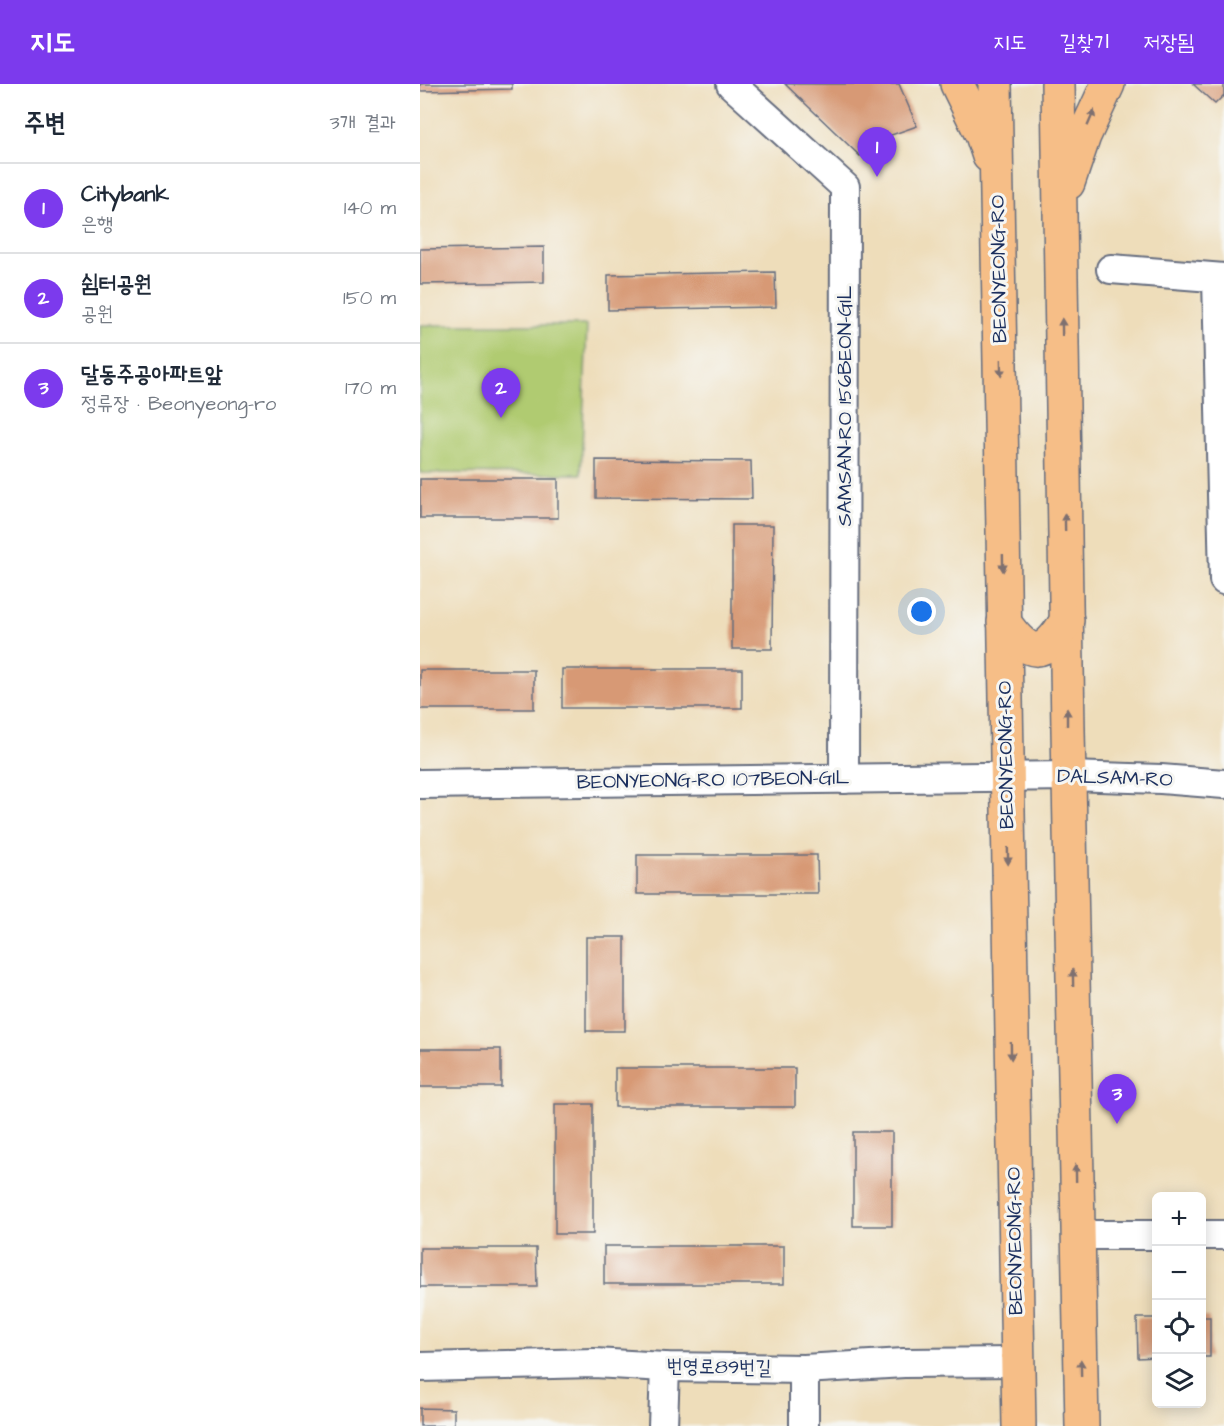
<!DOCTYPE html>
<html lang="ko">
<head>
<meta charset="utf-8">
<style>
  body { margin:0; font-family:"Architects Daughter","Poor Story",sans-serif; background:#f6f6f7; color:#1f2937 }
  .controls { position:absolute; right:18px; bottom:18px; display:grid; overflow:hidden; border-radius:9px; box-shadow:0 3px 15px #0003 }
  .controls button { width:54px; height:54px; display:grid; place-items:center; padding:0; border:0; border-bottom:2px solid #e0e1e3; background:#fff; color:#1f2937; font:30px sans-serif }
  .you { position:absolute; left:502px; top:528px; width:21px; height:21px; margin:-15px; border:4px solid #fff; border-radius:50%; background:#1a73e8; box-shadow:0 0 0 9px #1a73e833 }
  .badge { display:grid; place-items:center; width:39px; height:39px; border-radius:50%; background:#7c3aed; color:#fff; font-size:20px; font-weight:700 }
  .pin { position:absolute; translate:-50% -50px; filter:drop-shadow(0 2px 3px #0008) }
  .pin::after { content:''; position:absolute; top:32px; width:21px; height:18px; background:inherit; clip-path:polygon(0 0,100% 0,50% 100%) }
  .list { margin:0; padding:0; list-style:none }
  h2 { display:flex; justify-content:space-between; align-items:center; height:78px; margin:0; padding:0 24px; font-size:26px }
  h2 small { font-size:20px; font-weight:400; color:#747a83 }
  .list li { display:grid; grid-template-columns:39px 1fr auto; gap:18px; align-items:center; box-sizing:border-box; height:90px; padding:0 24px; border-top:2px solid #e0e1e3 }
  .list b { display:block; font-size:22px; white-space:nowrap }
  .list p { margin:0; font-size:20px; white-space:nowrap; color:#747a83 }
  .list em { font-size:20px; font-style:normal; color:#747a83 }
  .icon { flex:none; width:33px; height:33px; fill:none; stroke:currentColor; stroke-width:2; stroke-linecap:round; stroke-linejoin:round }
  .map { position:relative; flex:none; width:804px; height:1342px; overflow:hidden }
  header { display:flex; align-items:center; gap:36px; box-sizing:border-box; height:84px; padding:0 30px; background:#7c3aed; color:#fff }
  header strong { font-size:28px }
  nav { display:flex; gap:33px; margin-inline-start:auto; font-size:21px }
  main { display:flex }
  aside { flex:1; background:#fff }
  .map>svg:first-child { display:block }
  .green { fill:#b0cb71; stroke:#667d68; stroke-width:1.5 }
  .building { fill:#d79975 }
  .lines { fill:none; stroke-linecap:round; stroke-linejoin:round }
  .minor-casing { stroke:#656c7e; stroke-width:32 }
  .major-casing { stroke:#656c7e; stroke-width:36 }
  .minor { stroke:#fff; stroke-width:28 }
  .major { stroke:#f6be87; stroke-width:33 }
  .oneway { fill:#7e6f70 }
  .labels { text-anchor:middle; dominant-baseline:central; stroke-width:6; stroke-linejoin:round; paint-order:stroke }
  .street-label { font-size:20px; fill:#1b2f5e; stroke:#f6f6f2 }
</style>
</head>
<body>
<header>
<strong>지도</strong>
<nav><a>지도</a><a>길찾기</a><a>저장됨</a></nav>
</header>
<main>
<aside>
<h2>주변<small>3개 결과</small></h2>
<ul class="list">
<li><span class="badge">1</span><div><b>Citybank</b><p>은행</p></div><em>140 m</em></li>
<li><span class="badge">2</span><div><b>쉼터공원</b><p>공원</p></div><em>150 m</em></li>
<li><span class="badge">3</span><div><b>달동주공아파트앞</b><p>정류장 · Beonyeong-ro</p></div><em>170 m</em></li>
</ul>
</aside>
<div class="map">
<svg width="804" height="1342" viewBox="0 0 804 1342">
  <rect width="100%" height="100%" fill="#f6f6f2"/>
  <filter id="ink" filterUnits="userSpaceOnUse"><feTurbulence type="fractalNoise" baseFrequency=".0167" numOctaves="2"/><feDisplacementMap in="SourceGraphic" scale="12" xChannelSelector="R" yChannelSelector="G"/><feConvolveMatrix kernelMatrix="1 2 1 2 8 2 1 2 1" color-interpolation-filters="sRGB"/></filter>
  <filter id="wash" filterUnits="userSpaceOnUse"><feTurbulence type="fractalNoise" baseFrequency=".008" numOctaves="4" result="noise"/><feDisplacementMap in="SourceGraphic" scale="24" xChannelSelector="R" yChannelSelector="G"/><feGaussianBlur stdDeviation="1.35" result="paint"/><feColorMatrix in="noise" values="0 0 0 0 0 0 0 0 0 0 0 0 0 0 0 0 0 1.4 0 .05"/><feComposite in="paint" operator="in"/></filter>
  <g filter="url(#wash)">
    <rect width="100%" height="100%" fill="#eeddba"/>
    <polygon class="green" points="0,241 167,241 161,390 0,389"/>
    <g id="blocks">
      <g class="building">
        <polygon points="0,0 92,0 92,5 0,7"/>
        <polygon points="365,0 479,0 497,42 448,59 440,72"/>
        <polygon points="773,0 804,0 804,13 803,12 795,20"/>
        <polygon points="124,163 124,198 0,200 0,165"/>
        <polygon points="355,188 356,223 188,226 188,191"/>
        <polygon points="176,376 331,377 332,415 176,414"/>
        <rect x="0" y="395" width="138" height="39"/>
        <polygon points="312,441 353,441 352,565 312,565"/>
        <rect x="142" y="585" width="180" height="39"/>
        <rect x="0" y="586" width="114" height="39"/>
        <polygon points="217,771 397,771 398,810 217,810"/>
        <rect x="166" y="853" width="39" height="94"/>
        <rect x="0" y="965" width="81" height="38"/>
        <rect x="195" y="984" width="180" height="39"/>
        <rect x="135" y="1020" width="38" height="130"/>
        <rect x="433" y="1048" width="39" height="94"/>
        <rect x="184" y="1162" width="180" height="38"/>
        <polygon points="0,1164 116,1164 117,1203 0,1203"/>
        <rect x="782" y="1233" width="8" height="40"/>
        <polygon points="717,1234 736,1234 736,1273 718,1274"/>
        <polygon points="0,1324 34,1325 34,1342 0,1342"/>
      </g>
    </g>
  </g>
  <g filter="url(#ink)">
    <use href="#blocks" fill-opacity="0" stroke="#656c7e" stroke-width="1.5"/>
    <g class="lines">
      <defs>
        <g id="minor">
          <polyline points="311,0 425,103 424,695"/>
          <polyline points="691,185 804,194"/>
          <polyline points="797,194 804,496"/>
          <polyline points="0,700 649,692 741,695 804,700"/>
          <polyline points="658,1151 736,1151"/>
          <polyline points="782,1151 804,1151"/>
          <polyline points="0,1283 174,1279 245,1283 384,1285 484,1279 598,1278"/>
          <polyline points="243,1342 245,1283"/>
          <polyline points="384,1342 384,1285"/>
        </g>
        <g id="major">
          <polyline points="537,0 562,51 569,72"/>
          <polyline points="575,0 599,1342"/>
          <polyline points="638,0 648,646 662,1342"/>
          <polyline points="648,99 664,52 688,0"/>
          <path d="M584,538C610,575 624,574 647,536"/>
        </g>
      </defs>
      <use href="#minor" class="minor-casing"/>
      <use href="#major" class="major-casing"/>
      <use href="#minor" class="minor"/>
      <use href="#major" class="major"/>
    </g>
    <defs><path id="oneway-solid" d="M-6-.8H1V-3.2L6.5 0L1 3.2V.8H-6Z" transform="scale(1.5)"/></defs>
    <g class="oneway">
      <use href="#oneway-solid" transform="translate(671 34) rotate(-67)"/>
      <use href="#oneway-solid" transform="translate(642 243) rotate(-91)"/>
      <use href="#oneway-solid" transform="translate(581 284) rotate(89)"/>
      <use href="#oneway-solid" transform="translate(645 438) rotate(-91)"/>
      <use href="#oneway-solid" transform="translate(583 479) rotate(89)"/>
      <use href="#oneway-solid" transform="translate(647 633) rotate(-90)"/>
      <use href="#oneway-solid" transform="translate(588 772) rotate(89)"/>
      <use href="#oneway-solid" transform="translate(653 894) rotate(-91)"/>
      <use href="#oneway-solid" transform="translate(591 967) rotate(89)"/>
      <use href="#oneway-solid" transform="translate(656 1089) rotate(-91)"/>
      <use href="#oneway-solid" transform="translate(661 1284) rotate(-91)"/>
    </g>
  </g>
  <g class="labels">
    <g class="street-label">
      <text transform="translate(579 185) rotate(-91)">BEONYEONG-RO</text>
      <text transform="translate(425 322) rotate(-90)">SAMSAN-RO 156BEON-GIL</text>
      <text transform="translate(586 671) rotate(-91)">BEONYEONG-RO</text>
      <text transform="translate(695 694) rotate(2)">DALSAM-RO</text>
      <text transform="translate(293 696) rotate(-1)">BEONYEONG-RO 107BEON-GIL</text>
      <text transform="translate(595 1157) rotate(-91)">BEONYEONG-RO</text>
      <text transform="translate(299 1283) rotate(1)">번영로89번길</text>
    </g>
  </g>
</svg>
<div class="controls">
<button>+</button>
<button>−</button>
<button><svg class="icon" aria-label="locate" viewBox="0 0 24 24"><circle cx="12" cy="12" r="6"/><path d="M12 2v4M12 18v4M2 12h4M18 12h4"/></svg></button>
<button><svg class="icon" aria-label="layers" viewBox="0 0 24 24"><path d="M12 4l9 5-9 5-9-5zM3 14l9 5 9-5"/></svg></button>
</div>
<div class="you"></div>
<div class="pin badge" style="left:457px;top:93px">1</div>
<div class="pin badge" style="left:81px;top:334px">2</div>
<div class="pin badge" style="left:697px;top:1040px">3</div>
</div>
</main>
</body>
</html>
